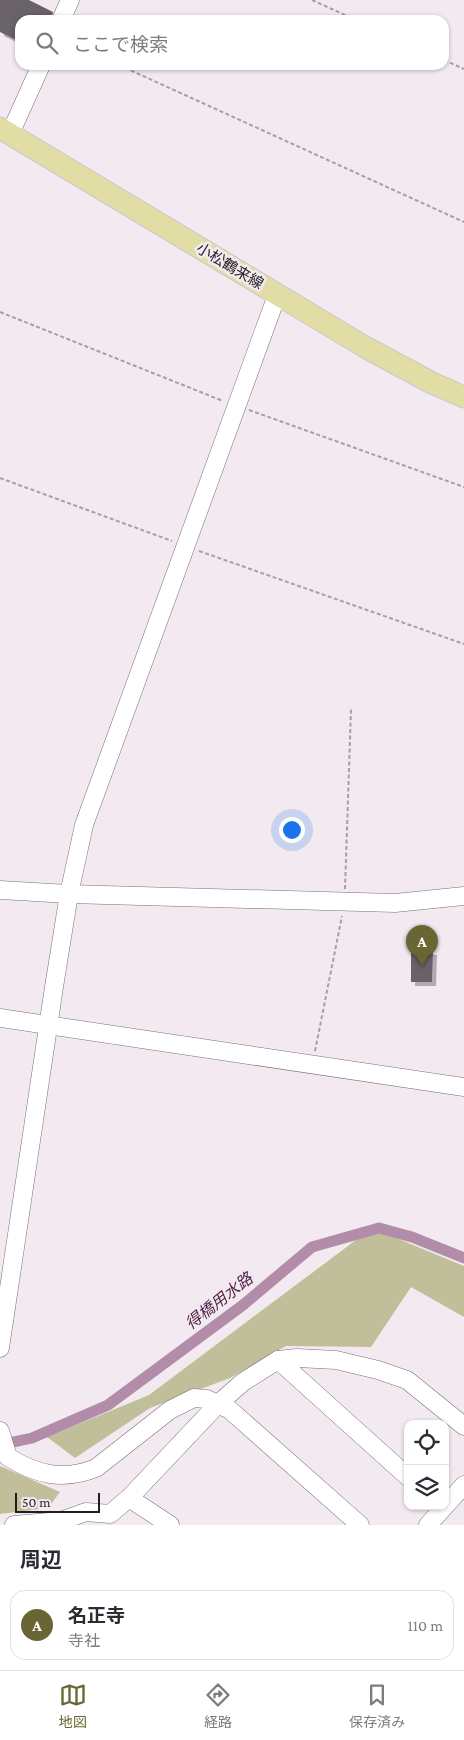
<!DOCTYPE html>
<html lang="ja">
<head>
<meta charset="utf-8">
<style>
  body { margin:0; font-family:"Crimson Pro","Noto Sans JP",serif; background:#f2f2f3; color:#2b2b33 }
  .controls { position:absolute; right:15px; bottom:15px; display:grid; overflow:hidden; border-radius:10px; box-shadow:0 1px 4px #0004 }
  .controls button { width:45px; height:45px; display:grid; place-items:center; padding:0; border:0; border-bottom:1px solid #e1e1e2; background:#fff; color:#2b2b33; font:25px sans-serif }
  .scale { position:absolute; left:15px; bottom:12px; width:85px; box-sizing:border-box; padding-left:5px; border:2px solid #201d1f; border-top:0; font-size:14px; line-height:18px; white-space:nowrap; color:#201d1f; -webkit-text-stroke:4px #f2eaf0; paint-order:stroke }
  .you { position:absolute; left:291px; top:829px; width:18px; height:18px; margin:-12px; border:4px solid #fff; border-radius:50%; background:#1a73e8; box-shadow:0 0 0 8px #1a73e833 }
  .badge { display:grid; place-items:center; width:32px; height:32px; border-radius:50%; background:#6a6633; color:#fff; font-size:16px; font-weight:700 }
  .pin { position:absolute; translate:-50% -41px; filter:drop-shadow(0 1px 2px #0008) }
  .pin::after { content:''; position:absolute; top:26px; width:18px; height:15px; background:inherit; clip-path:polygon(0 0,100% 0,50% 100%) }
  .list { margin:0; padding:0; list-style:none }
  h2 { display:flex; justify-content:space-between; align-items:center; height:65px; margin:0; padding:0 20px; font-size:21px }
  h2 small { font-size:16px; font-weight:400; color:#7c7c81 }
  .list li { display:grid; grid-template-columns:32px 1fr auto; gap:15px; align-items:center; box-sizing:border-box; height:70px; margin:0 10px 10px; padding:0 10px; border:1px solid #e1e1e2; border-radius:15px }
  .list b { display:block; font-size:19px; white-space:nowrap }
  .list p { margin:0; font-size:16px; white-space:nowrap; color:#7c7c81 }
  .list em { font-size:16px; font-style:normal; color:#7c7c81 }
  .icon { flex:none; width:28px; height:28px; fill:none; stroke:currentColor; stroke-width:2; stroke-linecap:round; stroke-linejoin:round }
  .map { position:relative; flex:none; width:464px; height:1525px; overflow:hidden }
  .search { position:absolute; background:#fff; box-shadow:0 1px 4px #0004; left:15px; right:15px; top:15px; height:55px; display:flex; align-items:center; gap:12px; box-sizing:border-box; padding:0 18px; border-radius:15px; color:#7c7c81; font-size:19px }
  .sheet { height:145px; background:#fff }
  nav { display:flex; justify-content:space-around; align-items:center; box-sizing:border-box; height:70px; border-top:1px solid #e1e1e2; background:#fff; font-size:14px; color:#7c7c81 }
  nav a { display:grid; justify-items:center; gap:2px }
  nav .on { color:#6a6633 }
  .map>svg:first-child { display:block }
  .green { fill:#c1bf9a }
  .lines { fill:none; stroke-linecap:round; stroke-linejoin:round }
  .canal { stroke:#b38ca9; stroke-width:11 }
  .building { fill:#696267; filter:url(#shadow) }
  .minor-casing { stroke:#787076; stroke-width:19 }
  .major-casing { stroke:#c9c9c9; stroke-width:23 }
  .path { stroke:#a69fa4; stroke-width:2; stroke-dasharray:4 2.5; stroke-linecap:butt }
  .minor { stroke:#fff; stroke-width:18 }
  .major { stroke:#e1dda5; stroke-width:21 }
  .labels { text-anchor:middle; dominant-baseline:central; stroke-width:5; stroke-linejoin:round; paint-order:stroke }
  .street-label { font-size:15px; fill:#201d1f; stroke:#f2eaf0 }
  .water-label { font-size:16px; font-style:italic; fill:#501f47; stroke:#f2eaf0 }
</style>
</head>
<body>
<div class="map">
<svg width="464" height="1525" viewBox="0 0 464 1525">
  <defs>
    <filter id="shadow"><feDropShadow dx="4" dy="4" stdDeviation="0" flood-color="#0004"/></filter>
  </defs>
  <rect width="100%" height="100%" fill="#f2eaf0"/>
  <g class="green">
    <polygon points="372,1228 464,1266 464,1317 411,1287 371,1347 286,1346 230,1378 150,1408 75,1458 47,1437 149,1395"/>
    <polygon points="0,1466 60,1492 48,1508 0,1514"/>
  </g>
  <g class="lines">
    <polyline class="canal" points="0,1445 32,1438 108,1405 243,1305 312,1247 379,1228 412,1237 464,1258"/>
  </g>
  <g class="building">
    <polygon points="0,0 29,0 53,12 51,20 20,20 20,42 0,32"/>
    <polygon points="411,950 433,951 432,982 411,982"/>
  </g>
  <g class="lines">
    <defs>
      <g id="minor">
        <polyline points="61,20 70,0"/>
        <polyline points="10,134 41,65"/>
        <polyline points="0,890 69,894 395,903 464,896"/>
        <polyline points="0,1018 464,1087"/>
        <polyline points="0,1348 54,987 69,894 84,825 277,295"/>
        <polyline points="278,1360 408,1477"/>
        <path d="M0,1431L8,1457C37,1475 63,1481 96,1468L170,1410L194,1398L207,1399L230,1410L360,1525"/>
        <polyline points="129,1498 170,1525"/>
        <polyline points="445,1506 464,1485"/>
        <polyline points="14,1525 61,1521 86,1512 110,1514 129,1498 218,1404 243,1382 278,1360 297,1358 336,1360 378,1370 407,1380 464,1426"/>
        <polyline points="428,1525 445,1506"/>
      </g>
      <polyline id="major" points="0,128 365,347 432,383 464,397"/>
    </defs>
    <use href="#minor" class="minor-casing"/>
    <use href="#major" class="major-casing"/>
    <g class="path">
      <polyline points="312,0 356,20"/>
      <polyline points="444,60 464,69"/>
      <polyline points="119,65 464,222"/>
      <polyline points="0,312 223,401"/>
      <polyline points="249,410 464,487"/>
      <polyline points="0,478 172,541"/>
      <polyline points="199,551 464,644"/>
      <polyline points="345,889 351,709"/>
      <polyline points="315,1051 342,916"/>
    </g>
    <use href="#minor" class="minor"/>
    <use href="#major" class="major"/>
  </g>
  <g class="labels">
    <g class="street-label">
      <text transform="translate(230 266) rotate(31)">小松鶴来線</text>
    </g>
    <g class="water-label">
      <text transform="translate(219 1301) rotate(-38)">得橋用水路</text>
    </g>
  </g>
</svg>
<div class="controls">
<button><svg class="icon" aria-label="locate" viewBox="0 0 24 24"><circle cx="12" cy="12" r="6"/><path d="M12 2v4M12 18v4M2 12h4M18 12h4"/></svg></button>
<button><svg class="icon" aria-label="layers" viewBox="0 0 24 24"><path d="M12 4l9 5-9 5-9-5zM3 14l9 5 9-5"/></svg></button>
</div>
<div class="scale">50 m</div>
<div class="you"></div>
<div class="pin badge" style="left:422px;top:966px">A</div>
<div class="search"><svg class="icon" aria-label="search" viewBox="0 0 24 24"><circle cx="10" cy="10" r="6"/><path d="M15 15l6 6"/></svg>ここで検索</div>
</div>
<section class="sheet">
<h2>周辺<small></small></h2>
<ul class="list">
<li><span class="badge">A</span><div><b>名正寺</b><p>寺社</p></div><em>110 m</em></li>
</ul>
</section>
<nav>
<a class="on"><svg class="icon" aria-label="map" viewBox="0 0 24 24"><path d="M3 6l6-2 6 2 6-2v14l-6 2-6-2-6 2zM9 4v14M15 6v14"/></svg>地図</a>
<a><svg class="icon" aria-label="directions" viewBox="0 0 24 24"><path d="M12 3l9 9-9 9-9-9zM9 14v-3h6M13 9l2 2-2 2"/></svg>経路</a>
<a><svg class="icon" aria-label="saved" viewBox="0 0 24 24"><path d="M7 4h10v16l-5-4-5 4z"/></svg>保存済み</a>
</nav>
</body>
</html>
